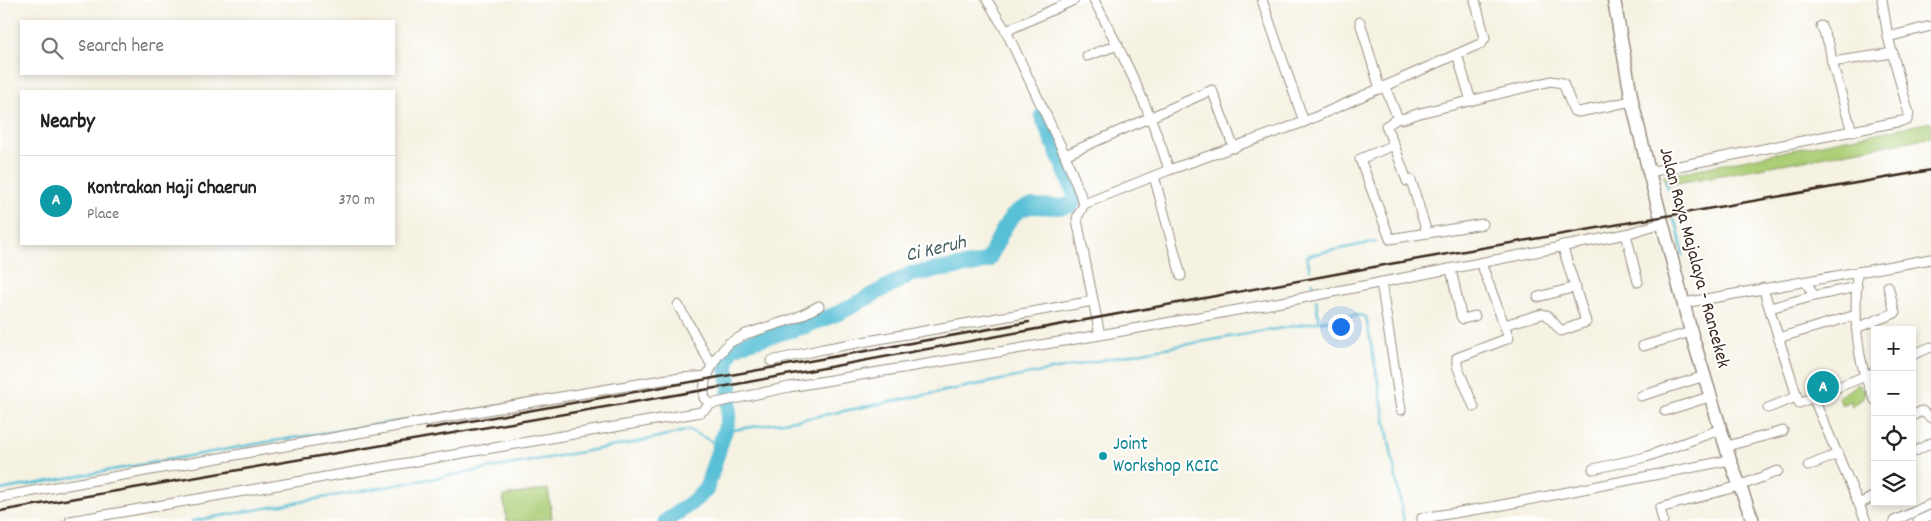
<!DOCTYPE html>
<html lang="en">
<head>
<meta charset="utf-8">
<style>
  body { margin:0; font-family:Dekko,sans-serif; background:#f6f6f6; color:#222 }
  .controls { position:absolute; right:15px; bottom:15px; display:grid; overflow:hidden; border-radius:0px; box-shadow:0 2px 8px #0003 }
  .controls button { width:45px; height:45px; display:grid; place-items:center; padding:0; border:0; border-bottom:1px solid #e0e0e0; background:#fff; color:#222; font:25px sans-serif }
  .you { position:absolute; left:1340px; top:326px; width:18px; height:18px; margin:-12px; border:4px solid #fff; border-radius:50%; background:#1a73e8; box-shadow:0 0 0 8px #1a73e833 }
  .badge { display:grid; place-items:center; width:32px; height:32px; border-radius:50%; background:#db2777; color:#fff; font-size:16px; font-weight:700 }
  .pin { position:absolute; translate:-50% -50%; border:2px solid #fff; box-shadow:0 1px 5px #0006 }
  .list { margin:0; padding:0; list-style:none }
  h2 { display:flex; justify-content:space-between; align-items:center; height:65px; margin:0; padding:0 20px; font-size:21px }
  h2 small { font-size:16px; font-weight:400; color:#767676 }
  .list li { display:grid; grid-template-columns:32px 1fr auto; gap:15px; align-items:center; box-sizing:border-box; height:90px; padding:0 20px; border-top:1px solid #e0e0e0 }
  .list b { display:block; font-size:19px; white-space:nowrap }
  .list p { margin:0; font-size:16px; white-space:nowrap; color:#767676 }
  .list em { font-size:16px; font-style:normal; color:#767676 }
  .icon { flex:none; width:28px; height:28px; fill:none; stroke:currentColor; stroke-width:2; stroke-linecap:round; stroke-linejoin:round }
  .map { position:relative; flex:none; width:1931px; height:521px; overflow:hidden }
  .search { position:absolute; background:#fff; box-shadow:0 2px 8px #0003; left:20px; top:20px; width:375px; height:55px; display:flex; align-items:center; gap:12px; box-sizing:border-box; padding:0 18px; border-radius:0px; color:#767676; font-size:19px }
  .panel { position:absolute; background:#fff; box-shadow:0 2px 8px #0003; left:20px; top:90px; width:375px; height:155px; border-radius:0px }
  .map>svg:first-child { display:block }
  .green { fill:#acce76; stroke:#747c4a }
  .lines { fill:none; stroke-linecap:round; stroke-linejoin:round }
  .stream { stroke:#59bfd6; stroke-width:2.5 }
  .river { stroke:#59bfd6; stroke-width:16 }
  .minor-casing { stroke:#988e80; stroke-width:11 }
  .secondary-casing { stroke:#988e80; stroke-width:15 }
  .minor { stroke:#fff; stroke-width:9 }
  .secondary { stroke:#fff; stroke-width:12 }
  .rail { stroke:#3b2a1e; stroke-width:2.5 }
  .culture-dot { fill:#0f9aa8; stroke:#fff; stroke-width:2 }
  .labels { text-anchor:middle; dominant-baseline:central; stroke-width:4; stroke-linejoin:round; paint-order:stroke }
  .street-label { font-size:19px; fill:#3b2a1e; stroke:#fff }
  .culture-label { font-size:19px; fill:#0d838f; stroke:#fff; text-anchor:start }
  .water-label { font-size:20px; font-style:italic; fill:#465e5e; stroke:#fff }
</style>
</head>
<body>
<div class="map">
<svg width="1931" height="521" viewBox="0 0 1931 521">
  <rect width="100%" height="100%" fill="#fff"/>
  <filter id="ink" filterUnits="userSpaceOnUse"><feTurbulence type="fractalNoise" baseFrequency=".02" numOctaves="2"/><feDisplacementMap in="SourceGraphic" scale="10" xChannelSelector="R" yChannelSelector="G"/><feConvolveMatrix kernelMatrix="1 2 1 2 8 2 1 2 1" color-interpolation-filters="sRGB"/></filter>
  <filter id="wash" filterUnits="userSpaceOnUse"><feTurbulence type="fractalNoise" baseFrequency=".0096" numOctaves="4" result="noise"/><feDisplacementMap in="SourceGraphic" scale="20" xChannelSelector="R" yChannelSelector="G"/><feGaussianBlur stdDeviation="1.12" result="paint"/><feColorMatrix in="noise" values="0 0 0 0 0 0 0 0 0 0 0 0 0 0 0 0 0 1.4 0 .05"/><feComposite in="paint" operator="in"/></filter>
  <g filter="url(#wash)">
    <rect width="100%" height="100%" fill="#f5f2e2"/>
    <g class="green">
      <polygon points="1931,122 1931,137 1666,185 1663,176"/>
      <polygon points="1859,384 1861,389 1866,391 1861,400 1852,406 1851,401 1842,405 1838,397"/>
      <polygon points="548,489 552,518 532,521 507,521 503,496"/>
    </g>
    <g class="lines">
      <g class="stream">
        <polyline points="1666,180 1668,189"/>
        <polyline points="1673,219 1678,228 1683,255"/>
        <polyline points="1310,269 1307,257 1309,255 1375,242"/>
        <polyline points="1313,282 1314,289"/>
        <polyline points="1316,299 1319,322"/>
        <polyline points="726,431 808,418 1148,351 1358,315 1366,317 1404,521"/>
        <polyline points="0,490 273,441 415,419"/>
        <polyline points="192,521 633,443 689,430 721,446"/>
      </g>
      <path class="river" d="M666,521L691,503L706,490L728,420L730,387L726,362L732,349L745,343L805,326L839,313L911,274L977,264L988,260C999,242 1007,207 1033,206C1047,206 1058,209 1071,205L1076,197L1042,116"/>
    </g>
  </g>
  <g filter="url(#ink)">
    <g class="lines">
      <defs>
        <g id="minor">
          <polyline points="987,0 1006,31 1065,155 1084,204"/>
          <path d="M1094,0C1123,55 1151,111 1169,170"/>
          <polyline points="1262,0 1304,122"/>
          <polyline points="1360,22 1380,89"/>
          <polyline points="1821,26 1829,44 1832,62 1893,53"/>
          <polyline points="1006,31 1074,0"/>
          <polyline points="1888,37 1931,26"/>
          <polyline points="1457,54 1471,101"/>
          <polyline points="1087,56 1118,45"/>
          <polyline points="1832,62 1852,132"/>
          <polyline points="1385,87 1397,116 1402,119 1420,113 1551,81 1563,83 1574,111 1579,112 1632,101"/>
          <polyline points="1398,118 1386,126 1394,145 1360,159 1390,239 1483,224"/>
          <polyline points="1394,145 1407,181 1411,180 1427,233"/>
          <polyline points="1065,155 1212,90 1234,148"/>
          <polyline points="1649,172 1907,120 1909,114 1888,37 1882,0"/>
          <polyline points="1154,176 1181,276"/>
          <polyline points="1626,234 1638,282"/>
          <polyline points="1451,269 1461,316 1463,319 1475,316"/>
          <path d="M1857,272C1855,316 1854,359 1875,400"/>
          <polyline points="1381,282 1401,410"/>
          <polyline points="1806,282 1814,296 1857,287"/>
          <polyline points="1763,288 1799,403 1875,372"/>
          <polyline points="1538,297 1576,287"/>
          <polyline points="1684,303 1931,259"/>
          <polyline points="678,305 712,366 705,380 704,398 711,404 789,387 1100,335 1292,300 1626,234 1662,223"/>
          <polyline points="1770,308 1814,296"/>
          <polyline points="1547,315 1561,331 1586,322 1562,245"/>
          <polyline points="1504,325 1542,314"/>
          <polyline points="1856,328 1895,313 1888,286"/>
          <polyline points="1100,335 1078,225 1077,218 1084,204 1169,170 1304,122 1482,43 1485,38 1475,0"/>
          <polyline points="1778,338 1856,315"/>
          <polyline points="1643,346 1691,332"/>
          <polyline points="1912,355 1931,347"/>
          <polyline points="771,361 823,349 1093,301"/>
          <polyline points="712,366 717,357 729,343 746,334 796,318 819,306"/>
          <polyline points="1641,396 1705,376"/>
          <polyline points="1813,397 1866,521"/>
          <polyline points="1474,407 1457,366 1457,358 1509,338 1481,263"/>
          <polyline points="1768,408 1796,397"/>
          <polyline points="1665,411 1712,396"/>
          <polyline points="1912,416 1922,411 1931,418"/>
          <polyline points="1727,446 1783,431"/>
          <polyline points="1912,453 1931,443"/>
          <polyline points="1808,466 1838,454"/>
          <polyline points="1593,469 1646,457 1721,429"/>
          <polyline points="0,497 555,398 668,379 708,376"/>
          <polyline points="1859,504 1875,496"/>
          <polyline points="70,521 701,412 711,404"/>
          <polyline points="1422,521 1422,518 1492,507 1730,460"/>
          <polyline points="1663,521 1660,508 1739,486 1778,471"/>
          <polyline points="1894,521 1931,504"/>
          <polyline points="1918,521 1931,515"/>
        </g>
        <polyline id="secondary" points="1614,0 1632,101 1649,172 1691,332 1730,460 1753,521"/>
      </defs>
      <use href="#minor" class="minor-casing"/>
      <use href="#secondary" class="secondary-casing"/>
      <use href="#minor" class="minor"/>
      <use href="#secondary" class="secondary"/>
      <g class="rail">
        <polyline points="426,429 1029,322"/>
        <polyline points="0,511 721,387 1390,264 1931,170"/>
      </g>
    </g>
  </g>
  <circle class="culture-dot" cx="1103" cy="456" r="5"/>
  <g class="labels">
    <g class="street-label">
      <text transform="translate(1693 258) rotate(75)">Jalan Raya Majalaya - Rancekek</text>
    </g>
    <g class="culture-label">
      <text x="1113" y="445">Joint<tspan x="1113" dy="22">Workshop KCIC</tspan></text>
    </g>
    <g class="water-label">
      <text transform="translate(936 250) rotate(-13)">Ci Keruh</text>
    </g>
  </g>
</svg>
<div class="controls">
<button>+</button>
<button>−</button>
<button><svg class="icon" aria-label="locate" viewBox="0 0 24 24"><circle cx="12" cy="12" r="6"/><path d="M12 2v4M12 18v4M2 12h4M18 12h4"/></svg></button>
<button><svg class="icon" aria-label="layers" viewBox="0 0 24 24"><path d="M12 4l9 5-9 5-9-5zM3 14l9 5 9-5"/></svg></button>
</div>
<div class="you"></div>
<div class="pin badge" style="left:1823px;top:387px;background:#0f9aa8">A</div>
<div class="search"><svg class="icon" aria-label="search" viewBox="0 0 24 24"><circle cx="10" cy="10" r="6"/><path d="M15 15l6 6"/></svg>Search here</div>
<section class="panel">
<h2>Nearby<small></small></h2>
<ul class="list">
<li><span class="badge" style="background:#0f9aa8">A</span><div><b>Kontrakan Haji Chaerun</b><p>Place</p></div><em>370 m</em></li>
</ul>
</section>
</div>
</body>
</html>
